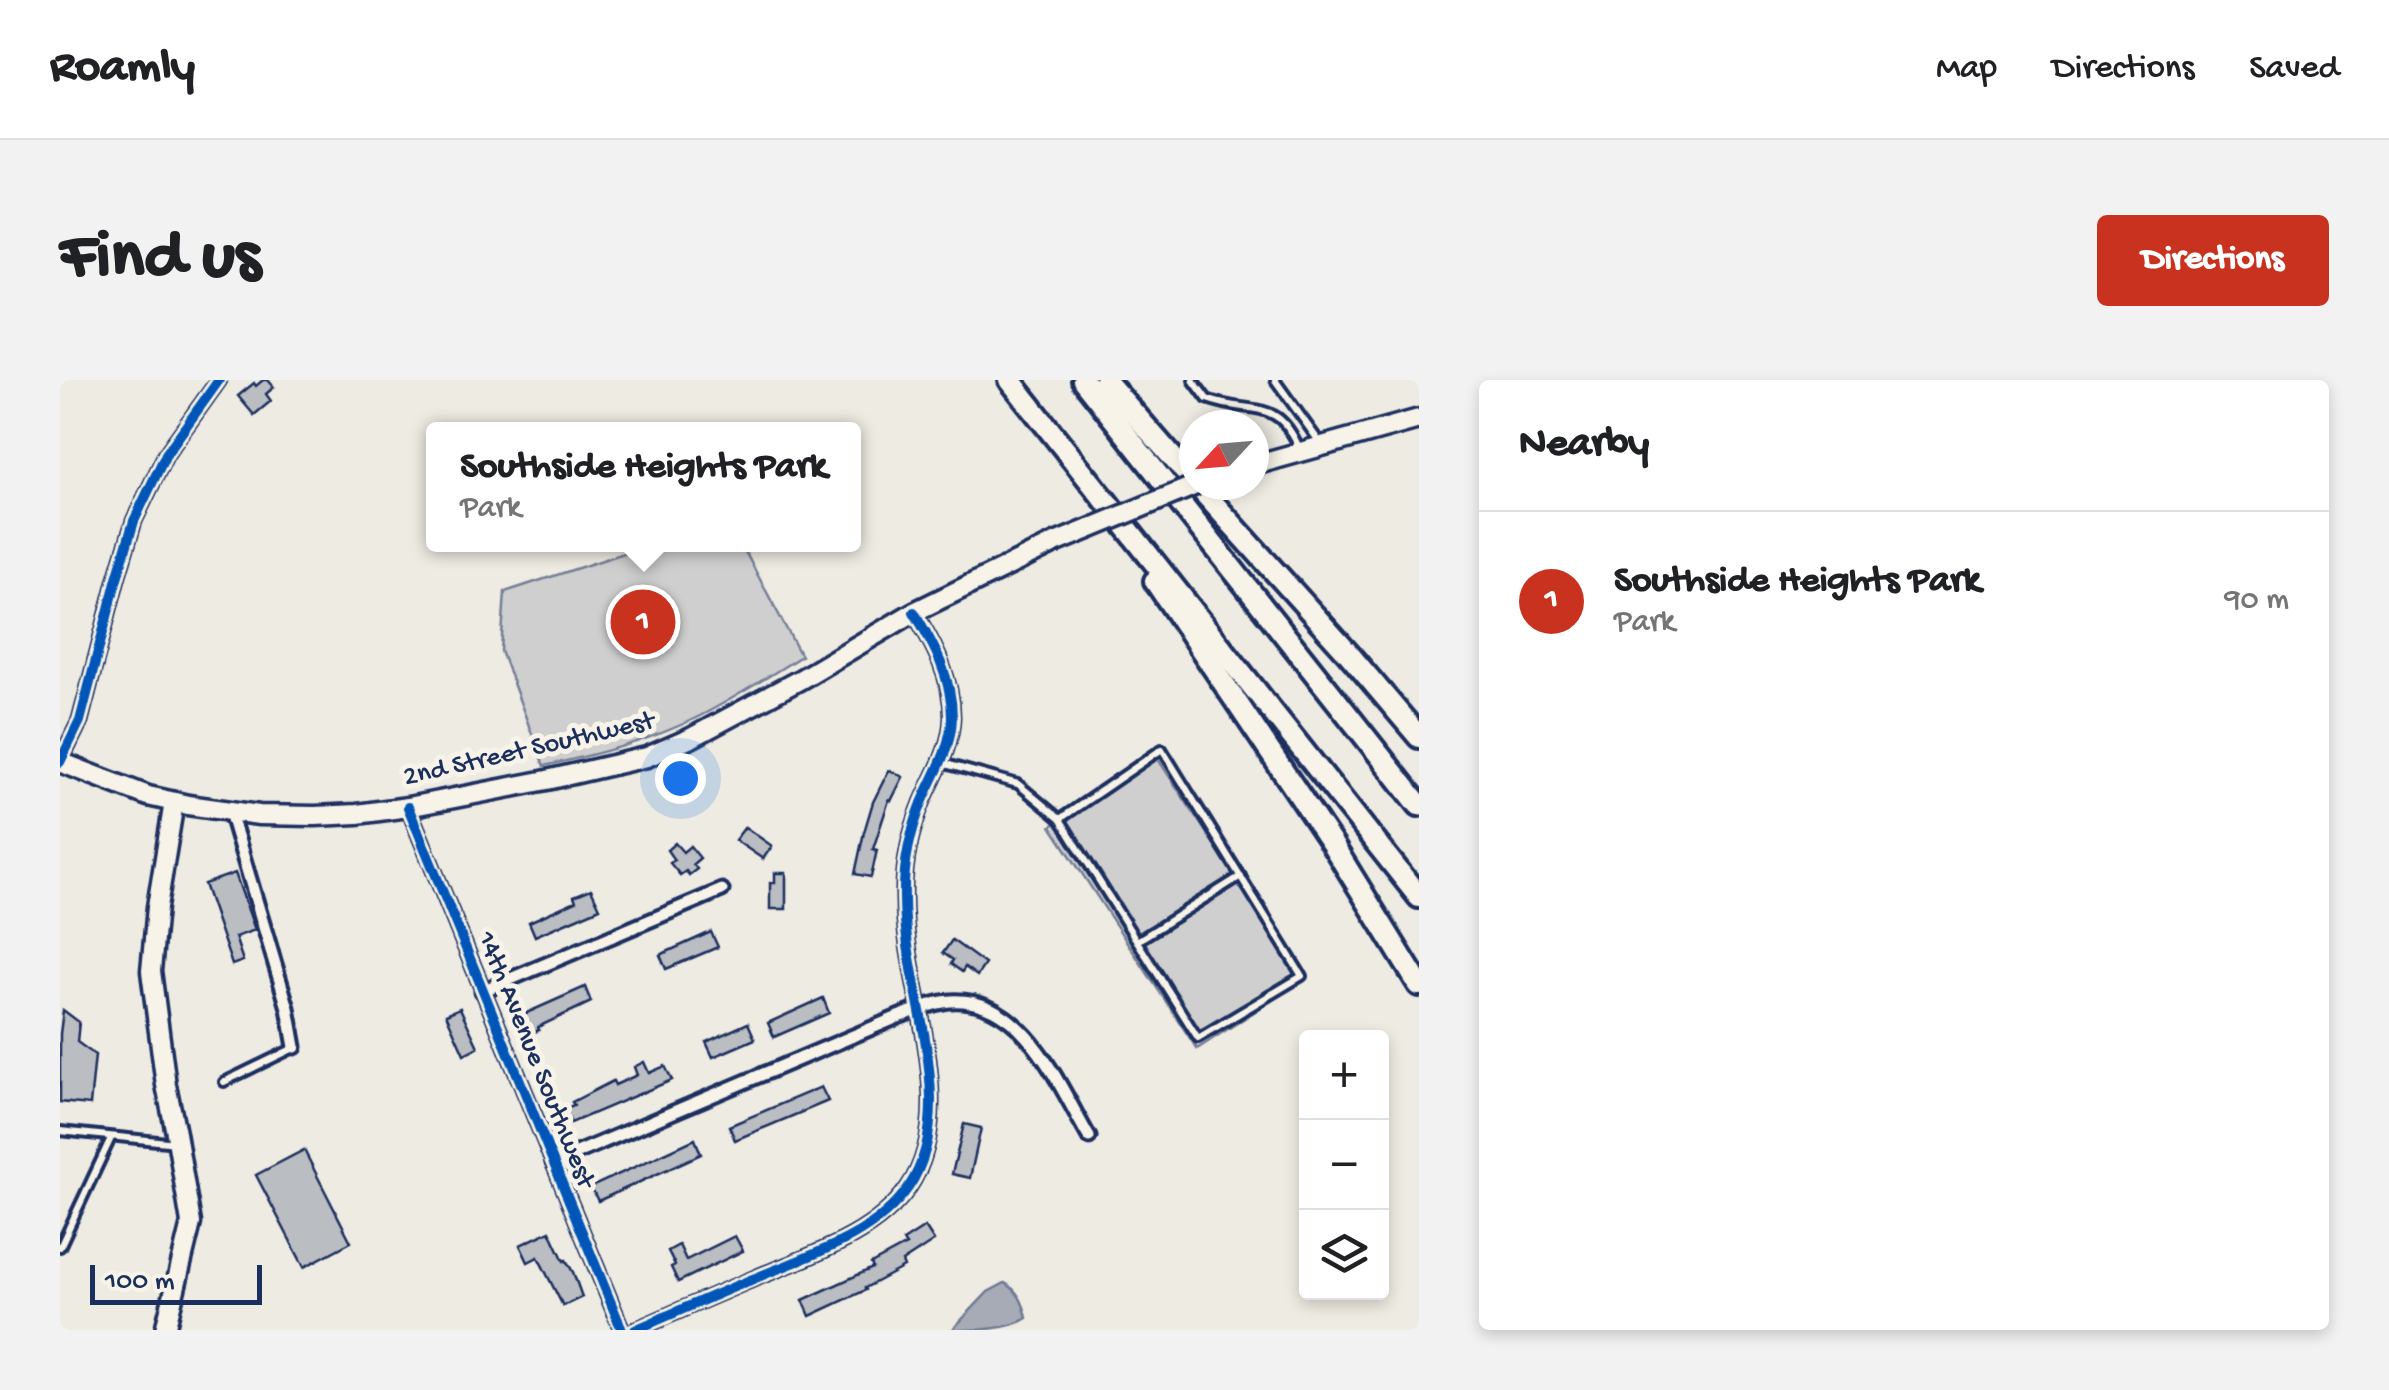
<!DOCTYPE html>
<html lang="en">
<head>
<meta charset="utf-8">
<style>
  body { margin:0; font-family:"Gochi Hand",sans-serif; background:#f2f2f2; color:#202124 }
  .controls { position:absolute; right:30px; bottom:30px; display:grid; overflow:hidden; border-radius:10px; box-shadow:0 5px 15px #0003 }
  .controls button { width:90px; height:90px; display:grid; place-items:center; padding:0; border:0; border-bottom:2px solid #e0e0e0; background:#fff; color:#202124; font:50px sans-serif }
  .compass { position:absolute; left:1119px; top:30px; width:90px; height:90px; border-radius:50%; background:#fff; box-shadow:0 5px 15px #0003; rotate:244deg }
  .scale { position:absolute; left:30px; bottom:25px; width:172px; box-sizing:border-box; padding-left:10px; border:5px solid #1b2f5e; border-top:0; font-size:28px; line-height:35px; white-space:nowrap; color:#1b2f5e; -webkit-text-stroke:8px #f7f3e8; paint-order:stroke }
  .you { position:absolute; left:620px; top:398px; width:35px; height:35px; margin:-25px; border:8px solid #fff; border-radius:50%; background:#1a73e8; box-shadow:0 0 0 15px #1a73e833 }
  .badge { display:grid; place-items:center; width:65px; height:65px; border-radius:50%; background:#c8321e; color:#fff; font-size:32px; font-weight:700 }
  .pin { position:absolute; translate:-50% -50%; border:5px solid #fff; box-shadow:0 2px 10px #0006 }
  .popup { position:absolute; left:366px; top:42px; width:435px; height:130px; box-sizing:border-box; display:grid; place-content:center; border-radius:10px; background:#fff; filter:drop-shadow(0 2px 8px #0005); font-size:32px; white-space:nowrap; color:#757577 }
  .popup b { font-size:38px; color:#202124 }
  .popup::after { content:''; position:absolute; left:50%; top:100%; margin-left:-20px; border:20px solid transparent; border-top-color:#fff }
  .list { margin:0; padding:0; list-style:none }
  h2 { display:flex; justify-content:space-between; align-items:center; height:130px; margin:0; padding:0 40px; font-size:42px }
  h2 small { font-size:32px; font-weight:400; color:#757577 }
  .list li { display:grid; grid-template-columns:65px 1fr auto; gap:30px; align-items:center; box-sizing:border-box; height:180px; padding:0 40px; border-top:2px solid #e0e0e0 }
  .list b { display:block; font-size:38px; white-space:nowrap }
  .list p { margin:0; font-size:32px; white-space:nowrap; color:#757577 }
  .list em { font-size:32px; font-style:normal; color:#757577 }
  .icon { flex:none; width:55px; height:55px; fill:none; stroke:currentColor; stroke-width:2; stroke-linecap:round; stroke-linejoin:round }
  .map { position:relative; flex:none; width:1359px; height:950px; overflow:hidden; border-radius:10px }
  header { display:flex; align-items:center; gap:60px; box-sizing:border-box; height:140px; padding:0 50px; background:#fff; border-bottom:2px solid #e0e0e0 }
  header strong { font-size:48px }
  nav { display:flex; gap:55px; margin-inline-start:auto; font-size:35px }
  .intro { display:flex; align-items:center; justify-content:space-between; box-sizing:border-box; height:240px; padding:0 60px }
  h1 { margin:0; font-size:70px }
  .button { padding:25px 45px; border-radius:10px; background:#c8321e; color:#fff; font-size:35px; font-weight:700 }
  main { display:flex; gap:60px; padding:0 60px }
  aside { flex:1; background:#fff; border-radius:10px; box-shadow:0 5px 15px #0003 }
  .map>svg:first-child { display:block }
  .green { fill:#cfcfcf; stroke:#757f96; stroke-width:2.5 }
  .water { fill:#a6abb5; stroke:#6e7992; stroke-width:2.5 }
  .building { fill:#babdc2; stroke:#1b2f5e; stroke-width:2.5 }
  .lines { fill:none; stroke-linecap:round; stroke-linejoin:round }
  .service-casing { stroke:#1b2f5e; stroke-width:14 }
  .minor-casing { stroke:#1b2f5e; stroke-width:19 }
  .secondary-casing { stroke:#1b2f5e; stroke-width:25 }
  .primary-casing { stroke:#1b2f5e; stroke-width:25 }
  .motorway-casing { stroke:#1b2f5e; stroke-width:28 }
  .service { stroke:#f7f3e8; stroke-width:6 }
  .minor { stroke:#f7f3e8; stroke-width:11 }
  .secondary { stroke:#f7f3e8; stroke-width:18 }
  .primary { stroke:#f7f3e8; stroke-width:18 }
  .motorway { stroke:#f7f3e8; stroke-width:20 }
  .primary-bridge-casing { stroke:#1b2f5e; stroke-width:25; stroke-linecap:butt }
  .primary-bridge { stroke:#f7f3e8; stroke-width:18 }
  .cycleway-casing { stroke:#f7f3e8; stroke-width:16 }
  .cycleway { stroke:#0057b8; stroke-width:10 }
  .labels { text-anchor:middle; dominant-baseline:central; stroke-width:10; stroke-linejoin:round; paint-order:stroke }
  .street-label { font-size:28px; fill:#1b2f5e; stroke:#f7f3e8 }
</style>
</head>
<body>
<header>
<strong>Roamly</strong>
<nav><a>Map</a><a>Directions</a><a>Saved</a></nav>
</header>
<div class="intro"><h1>Find us</h1><a class="button">Directions</a></div>
<main>
<div class="map">
<svg width="1359" height="950" viewBox="0 0 1359 950">
  <rect width="100%" height="100%" fill="#eeebe2"/>
  <filter id="ink" filterUnits="userSpaceOnUse"><feTurbulence type="fractalNoise" baseFrequency=".01" numOctaves="2"/><feDisplacementMap in="SourceGraphic" scale="20" xChannelSelector="R" yChannelSelector="G"/><feConvolveMatrix kernelMatrix="1 2 1 2 8 2 1 2 1" color-interpolation-filters="sRGB"/></filter>
  <g filter="url(#ink)">
    <g class="green">
      <path d="M681,164L741,276C708,297 675,318 640,336C591,361 538,374 484,386L441,271L445,212L588,165Z"/>
      <polygon points="1096,376 1243,600 1137,669 991,446"/>
    </g>
    <path class="water" d="M945,903C958,910 964,923 967,938C949,950 916,950 892,950L928,912Z"/>
    <g class="building">
      <polygon points="203,0 208,0 214,7 206,14 211,21 194,35 178,16 194,3 196,6"/>
      <polygon points="829,390 843,397 831,421 829,420 813,469 817,470 811,497 795,494 804,452 813,422"/>
      <polygon points="685,447 712,466 703,479 675,460"/>
      <polygon points="615,463 623,472 630,466 640,478 633,484 637,489 629,495 626,491 620,495 610,483 614,480 607,470"/>
      <polygon points="175,493 195,550 175,557 183,581 172,585 144,504"/>
      <polygon points="715,493 726,493 726,529 710,529 710,503 715,503"/>
      <polygon points="531,509 540,528 475,556 469,542 516,521 514,516"/>
      <polygon points="651,552 658,567 606,589 600,575"/>
      <polygon points="892,560 925,584 917,596 905,587 902,592 891,584 893,580 883,573"/>
      <polygon points="525,607 531,622 478,647 479,650 470,654 462,635"/>
      <polygon points="763,618 769,633 714,657 708,643"/>
      <polygon points="400,628 418,667 404,674 386,634"/>
      <polygon points="3,630 19,642 17,662 35,675 30,725 0,722 0,654"/>
      <polygon points="688,643 695,659 653,677 646,662"/>
      <polygon points="584,682 589,693 605,686 612,700 511,743 504,729 514,725 512,722 553,701 555,705 577,695 574,687"/>
      <polygon points="761,707 768,721 675,760 669,746"/>
      <polygon points="904,744 921,748 910,798 892,794"/>
      <polygon points="635,759 641,774 538,821 531,807"/>
      <polygon points="244,770 291,862 244,887 196,795"/>
      <polygon points="865,847 874,861 842,882 844,887 805,908 806,910 750,936 743,920 813,888 811,884 846,865 843,861"/>
      <polygon points="490,851 504,881 506,880 513,892 522,917 503,926 478,877 468,882 460,865"/>
      <polygon points="675,856 683,871 618,902 611,887 615,885 608,871 619,865 626,880"/>
    </g>
    <g class="lines">
      <defs>
        <g id="service">
          <path d="M1133,0L1147,19C1192,36 1217,15 1240,70"/>
          <polyline points="1215,0 1261,64"/>
          <polyline points="882,383 958,404 1000,439 1138,658 1242,596 1102,369 1000,439"/>
          <polyline points="1077,561 1181,496"/>
          <polyline points="164,702 234,668"/>
          <polyline points="0,751 117,763"/>
          <polyline points="0,867 51,758"/>
        </g>
        <g id="minor">
          <polyline points="0,382 20,341 57,198 74,141 106,74 159,0"/>
          <polyline points="348,427 562,950"/>
          <polyline points="170,432 228,628 235,667"/>
          <polyline points="422,611 662,510"/>
          <path d="M493,783L838,637C855,631 873,622 891,621C964,617 998,704 1029,757"/>
          <path d="M575,950C614,933 654,915 693,899C747,876 813,858 848,808C902,729 844,607 844,519C843,486 850,453 862,423C874,394 891,370 892,337C892,298 874,265 854,232"/>
        </g>
        <polyline id="secondary" points="105,950 131,843 116,753 106,705 91,591 97,527 114,422"/>
        <g id="primary">
          <polyline points="1194,85 1359,39"/>
          <polyline points="0,382 88,416 128,425 199,435 255,436 297,434 348,427 487,400 587,377 631,358 741,299 854,232 995,163"/>
        </g>
        <g id="motorway">
          <polyline points="950,0 1359,517"/>
          <polyline points="1023,0 1359,425"/>
          <polyline points="1045,0 1134,102"/>
          <polyline points="1137,105 1288,273 1359,357"/>
          <polyline points="1095,201 1274,467 1359,605"/>
        </g>
      </defs>
      <use href="#service" class="service-casing"/>
      <use href="#minor" class="minor-casing"/>
      <use href="#secondary" class="secondary-casing"/>
      <use href="#primary" class="primary-casing"/>
      <use href="#motorway" class="motorway-casing"/>
      <use href="#service" class="service"/>
      <use href="#minor" class="minor"/>
      <use href="#secondary" class="secondary"/>
      <use href="#primary" class="primary"/>
      <use href="#motorway" class="motorway"/>
      <defs>
        <polyline id="primary-bridge" points="995,163 1136,105"/>
      </defs>
      <use href="#primary-bridge" class="primary-bridge-casing"/>
      <use href="#primary-bridge" class="primary-bridge"/>
      <defs>
        <g id="cycleway">
          <polyline points="0,382 20,341 57,198 74,141 106,74 159,0"/>
          <polyline points="348,427 562,950"/>
          <path d="M575,950C614,933 654,915 693,899C747,876 813,858 848,808C902,729 844,607 844,519C843,486 850,453 862,423C874,394 891,370 892,337C892,298 874,265 854,232"/>
        </g>
      </defs>
      <use href="#cycleway" class="cycleway-casing"/>
      <use href="#cycleway" class="cycleway"/>
    </g>
  </g>
  <g class="labels">
    <g class="street-label">
      <text transform="translate(469 370) rotate(-13)">2nd Street Southwest</text>
      <text transform="translate(475 680) rotate(68)">14th Avenue Southwest</text>
    </g>
  </g>
</svg>
<div class="controls">
<button>+</button>
<button>−</button>
<button><svg class="icon" aria-label="layers" viewBox="0 0 24 24"><path d="M12 4l9 5-9 5-9-5zM3 14l9 5 9-5"/></svg></button>
</div>
<svg class="compass" viewBox="-18 -18 36 36"><path d="M0-13l5 13h-10z" fill="#e53935"/><path d="M0 13l5-13h-10z" fill="#757577"/></svg>
<div class="scale">100 m</div>
<div class="you"></div>
<div class="pin badge" style="left:583px;top:242px">1</div>
<div class="popup"><b>Southside Heights Park</b>Park</div>
</div>
<aside>
<h2>Nearby<small></small></h2>
<ul class="list">
<li><span class="badge">1</span><div><b>Southside Heights Park</b><p>Park</p></div><em>90 m</em></li>
</ul>
</aside>
</main>
</body>
</html>
